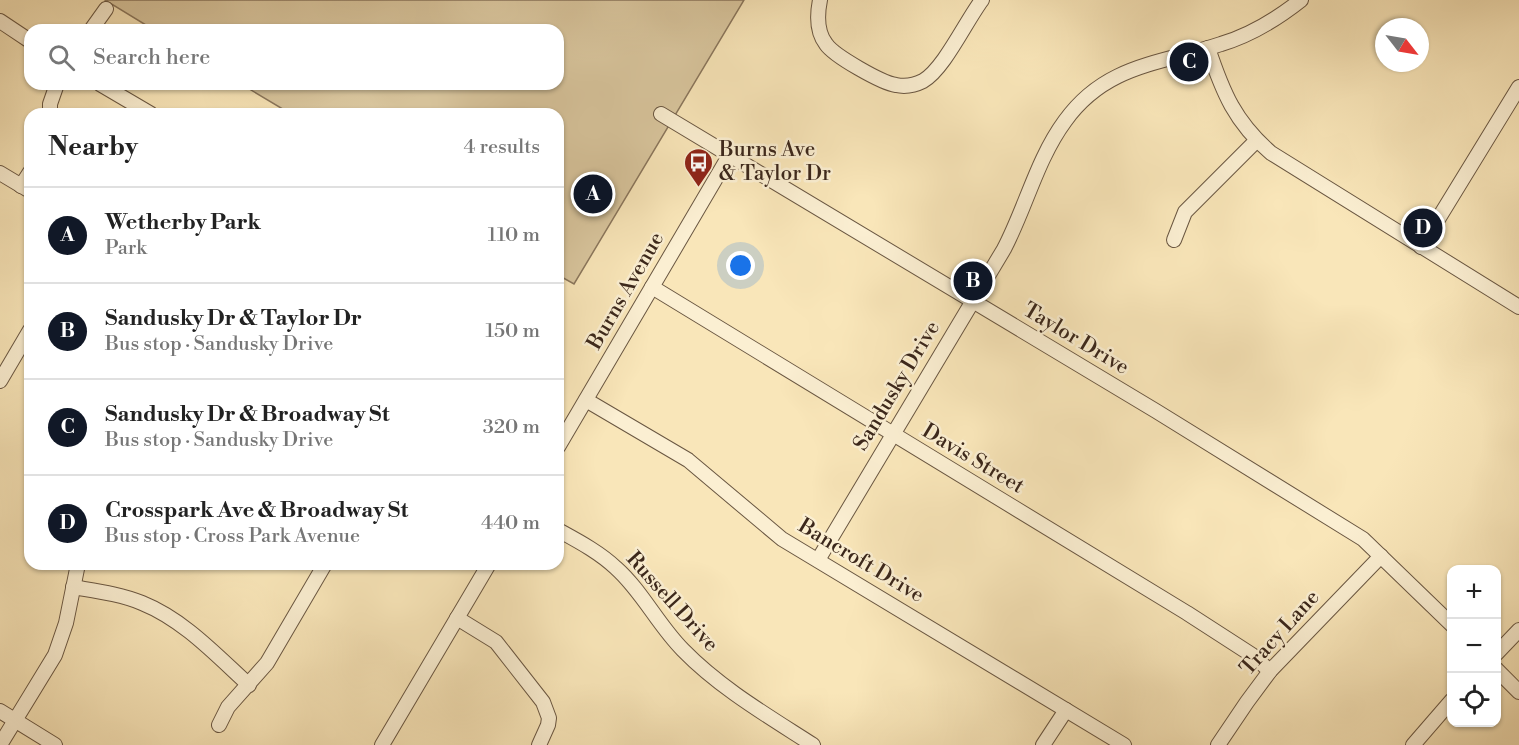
<!DOCTYPE html>
<html lang="en">
<head>
<meta charset="utf-8">
<style>
  body { margin:0; font-family:"Libre Bodoni",serif; background:#f2f2f2; color:#222 }
  .controls { position:absolute; right:18px; bottom:18px; display:grid; overflow:hidden; border-radius:12px; box-shadow:0 2px 4px #0004 }
  .controls button { width:54px; height:54px; display:grid; place-items:center; padding:0; border:0; border-bottom:2px solid #e0e0e0; background:#fff; color:#222; font:30px sans-serif }
  .compass { position:absolute; left:1375px; top:18px; width:54px; height:54px; border-radius:50%; background:#fff; box-shadow:0 2px 4px #0004; rotate:121deg }
  .you { position:absolute; left:741px; top:266px; width:21px; height:21px; margin:-15px; border:4px solid #fff; border-radius:50%; background:#1a73e8; box-shadow:0 0 0 9px #1a73e833 }
  .badge { display:grid; place-items:center; width:39px; height:39px; border-radius:50%; background:#111827; color:#fff; font-size:20px; font-weight:700 }
  .pin { position:absolute; translate:-50% -50%; border:3px solid #fff; box-shadow:0 2px 6px #0006 }
  .list { margin:0; padding:0; list-style:none }
  h2 { display:flex; justify-content:space-between; align-items:center; height:78px; margin:0; padding:0 24px; font-size:26px }
  h2 small { font-size:20px; font-weight:400; color:#767676 }
  .list li { display:grid; grid-template-columns:39px 1fr auto; gap:18px; align-items:center; box-sizing:border-box; height:96px; padding:0 24px; border-top:2px solid #e0e0e0 }
  .list b { display:block; font-size:22px; white-space:nowrap }
  .list p { margin:0; font-size:20px; white-space:nowrap; color:#767676 }
  .list em { font-size:20px; font-style:normal; color:#767676 }
  .icon { flex:none; width:33px; height:33px; fill:none; stroke:currentColor; stroke-width:2; stroke-linecap:round; stroke-linejoin:round }
  .map { position:relative; flex:none; width:1519px; height:745px; overflow:hidden }
  .search { position:absolute; background:#fff; box-shadow:0 2px 4px #0004; left:24px; top:24px; width:540px; height:66px; display:flex; align-items:center; gap:15px; box-sizing:border-box; padding:0 21px; border-radius:18px; color:#767676; font-size:22px }
  .panel { position:absolute; background:#fff; box-shadow:0 2px 4px #0004; left:24px; top:108px; width:540px; height:462px; border-radius:18px }
  .map>svg:first-child { display:block }
  .green { fill:#d9c69e; stroke:#8a765c; stroke-width:1.5 }
  .lines { fill:none; stroke-linecap:round; stroke-linejoin:round }
  .minor-casing { stroke:#6a5742; stroke-width:16 }
  .minor { stroke:#fbefd2; stroke-width:14 }
  .labels { text-anchor:middle; dominant-baseline:central; stroke-width:5; stroke-linejoin:round; paint-order:stroke }
  .poi-label { font-size:21px; fill:#3b271b; stroke:#fbefd2; text-anchor:start }
  .street-label { font-size:21px; fill:#3b271b; stroke:#fbefd2 }
</style>
</head>
<body>
<div class="map">
<svg width="1519" height="745" viewBox="0 0 1519 745">
  <rect width="100%" height="100%" fill="#f9e6b9"/>
  <filter id="stains"><feTurbulence type="fractalNoise" baseFrequency=".00333" numOctaves="4"/><feColorMatrix values="0 0 0 0 .2 0 0 0 0 .09 0 0 0 0 .02 0 0 0 .5 -.17"/></filter>
  <radialGradient id="worn" r=".72"><stop offset=".6" stop-color="#630" stop-opacity="0"/><stop offset="1" stop-color="#630" stop-opacity=".3"/></radialGradient>
  <polygon class="green" points="105,0 744,0 574,284 558,275 558,114 291,114 241,84 558,84 558,30 154,30"/>
  <g class="lines">
    <defs>
      <g id="minor">
        <path d="M820,0C817,15 816,31 826,44C834,56 882,83 896,85C905,87 915,85 923,81C944,69 966,21 982,0"/>
        <polyline points="0,21 30,41"/>
        <polyline points="91,30 106,9"/>
        <path d="M1208,48C1223,93 1235,122 1271,153L1519,307"/>
        <polyline points="100,84 151,114"/>
        <polyline points="50,114 50,104 57,84"/>
        <polyline points="661,114 1156,411 1363,539 1452,625"/>
        <polyline points="0,173 30,191"/>
        <polyline points="21,186 30,172"/>
        <polyline points="1174,240 1185,212 1256,141"/>
        <polyline points="1421,247 1519,87"/>
        <polyline points="652,287 1187,613 1252,655 1270,671"/>
        <polyline points="0,381 30,330"/>
        <polyline points="586,400 688,460 782,539 1124,745"/>
        <polyline points="558,447 729,156"/>
        <path d="M558,530C578,541 599,552 616,568C642,591 658,625 683,650C720,688 768,716 813,745"/>
        <path d="M818,560L1004,249C1026,207 1037,159 1065,121C1106,64 1161,64 1221,44C1251,35 1277,19 1301,0"/>
        <path d="M73,587C96,591 120,594 142,603C184,620 216,655 249,685"/>
        <polyline points="457,618 496,642 543,702 549,718 548,725 539,745"/>
        <polyline points="1496,654 1519,630"/>
        <polyline points="1496,669 1519,692"/>
        <polyline points="0,711 55,745"/>
        <polyline points="219,725 228,707 267,663 325,564"/>
        <polyline points="0,745 55,655 66,623 78,564"/>
        <polyline points="382,745 489,564"/>
        <polyline points="1043,745 1066,710"/>
        <polyline points="1218,745 1247,702 1270,671 1381,556"/>
        <polyline points="1413,745 1452,700"/>
      </g>
    </defs>
    <use href="#minor" class="minor-casing"/>
    <use href="#minor" class="minor"/>
  </g>
  <defs>
    <symbol id="bus-pin" viewBox="-11 -11 22 30"><path d="M0 17L-7.5 6A9.5 9.5 0 1 1 7.5 6Z" fill="#8f2418" stroke="#fbefd2"/><path d="M-5-6H5V4H4V6H2V4H-2V6H-4V4H-5ZM-3.5-4V0h7V-4ZM-3.5 1.2v1.5H-2V1.2ZM2 1.2v1.5H3.5V1.2Z" fill="#fff"/></symbol>
  </defs>
  <g fill-rule="evenodd">
    <use href="#bus-pin" x="682" y="146" width="33" height="45"/>
  </g>
  <g class="labels">
    <g class="poi-label">
      <text x="719" y="150">Burns Ave<tspan x="719" dy="24">&amp; Taylor Dr</tspan></text>
    </g>
    <g class="street-label">
      <text transform="translate(626 291) rotate(-60)">Burns Avenue</text>
      <text transform="translate(1076 339) rotate(31)">Taylor Drive</text>
      <text transform="translate(897 386) rotate(-59)">Sandusky Drive</text>
      <text transform="translate(973 459) rotate(31)">Davis Street</text>
      <text transform="translate(861 561) rotate(31)">Bancroft Drive</text>
      <text transform="translate(672 602) rotate(48)">Russell Drive</text>
      <text transform="translate(1280 633) rotate(-48)">Tracy Lane</text>
    </g>
  </g>
  <rect width="100%" height="100%" filter="url(#stains)"/>
  <rect width="100%" height="100%" fill="url(#worn)"/>
</svg>
<div class="controls">
<button>+</button>
<button>−</button>
<button><svg class="icon" aria-label="locate" viewBox="0 0 24 24"><circle cx="12" cy="12" r="6"/><path d="M12 2v4M12 18v4M2 12h4M18 12h4"/></svg></button>
</div>
<svg class="compass" viewBox="-18 -18 36 36"><path d="M0-13l5 13h-10z" fill="#e53935"/><path d="M0 13l5-13h-10z" fill="#767676"/></svg>
<div class="you"></div>
<div class="pin badge" style="left:593px;top:194px">A</div>
<div class="pin badge" style="left:973px;top:281px">B</div>
<div class="pin badge" style="left:1189px;top:62px">C</div>
<div class="pin badge" style="left:1423px;top:228px">D</div>
<div class="search"><svg class="icon" aria-label="search" viewBox="0 0 24 24"><circle cx="10" cy="10" r="6"/><path d="M15 15l6 6"/></svg>Search here</div>
<section class="panel">
<h2>Nearby<small>4 results</small></h2>
<ul class="list">
<li><span class="badge">A</span><div><b>Wetherby Park</b><p>Park</p></div><em>110 m</em></li>
<li><span class="badge">B</span><div><b>Sandusky Dr &amp; Taylor Dr</b><p>Bus stop · Sandusky Drive</p></div><em>150 m</em></li>
<li><span class="badge">C</span><div><b>Sandusky Dr &amp; Broadway St</b><p>Bus stop · Sandusky Drive</p></div><em>320 m</em></li>
<li><span class="badge">D</span><div><b>Crosspark Ave &amp; Broadway St</b><p>Bus stop · Cross Park Avenue</p></div><em>440 m</em></li>
</ul>
</section>
</div>
</body>
</html>
